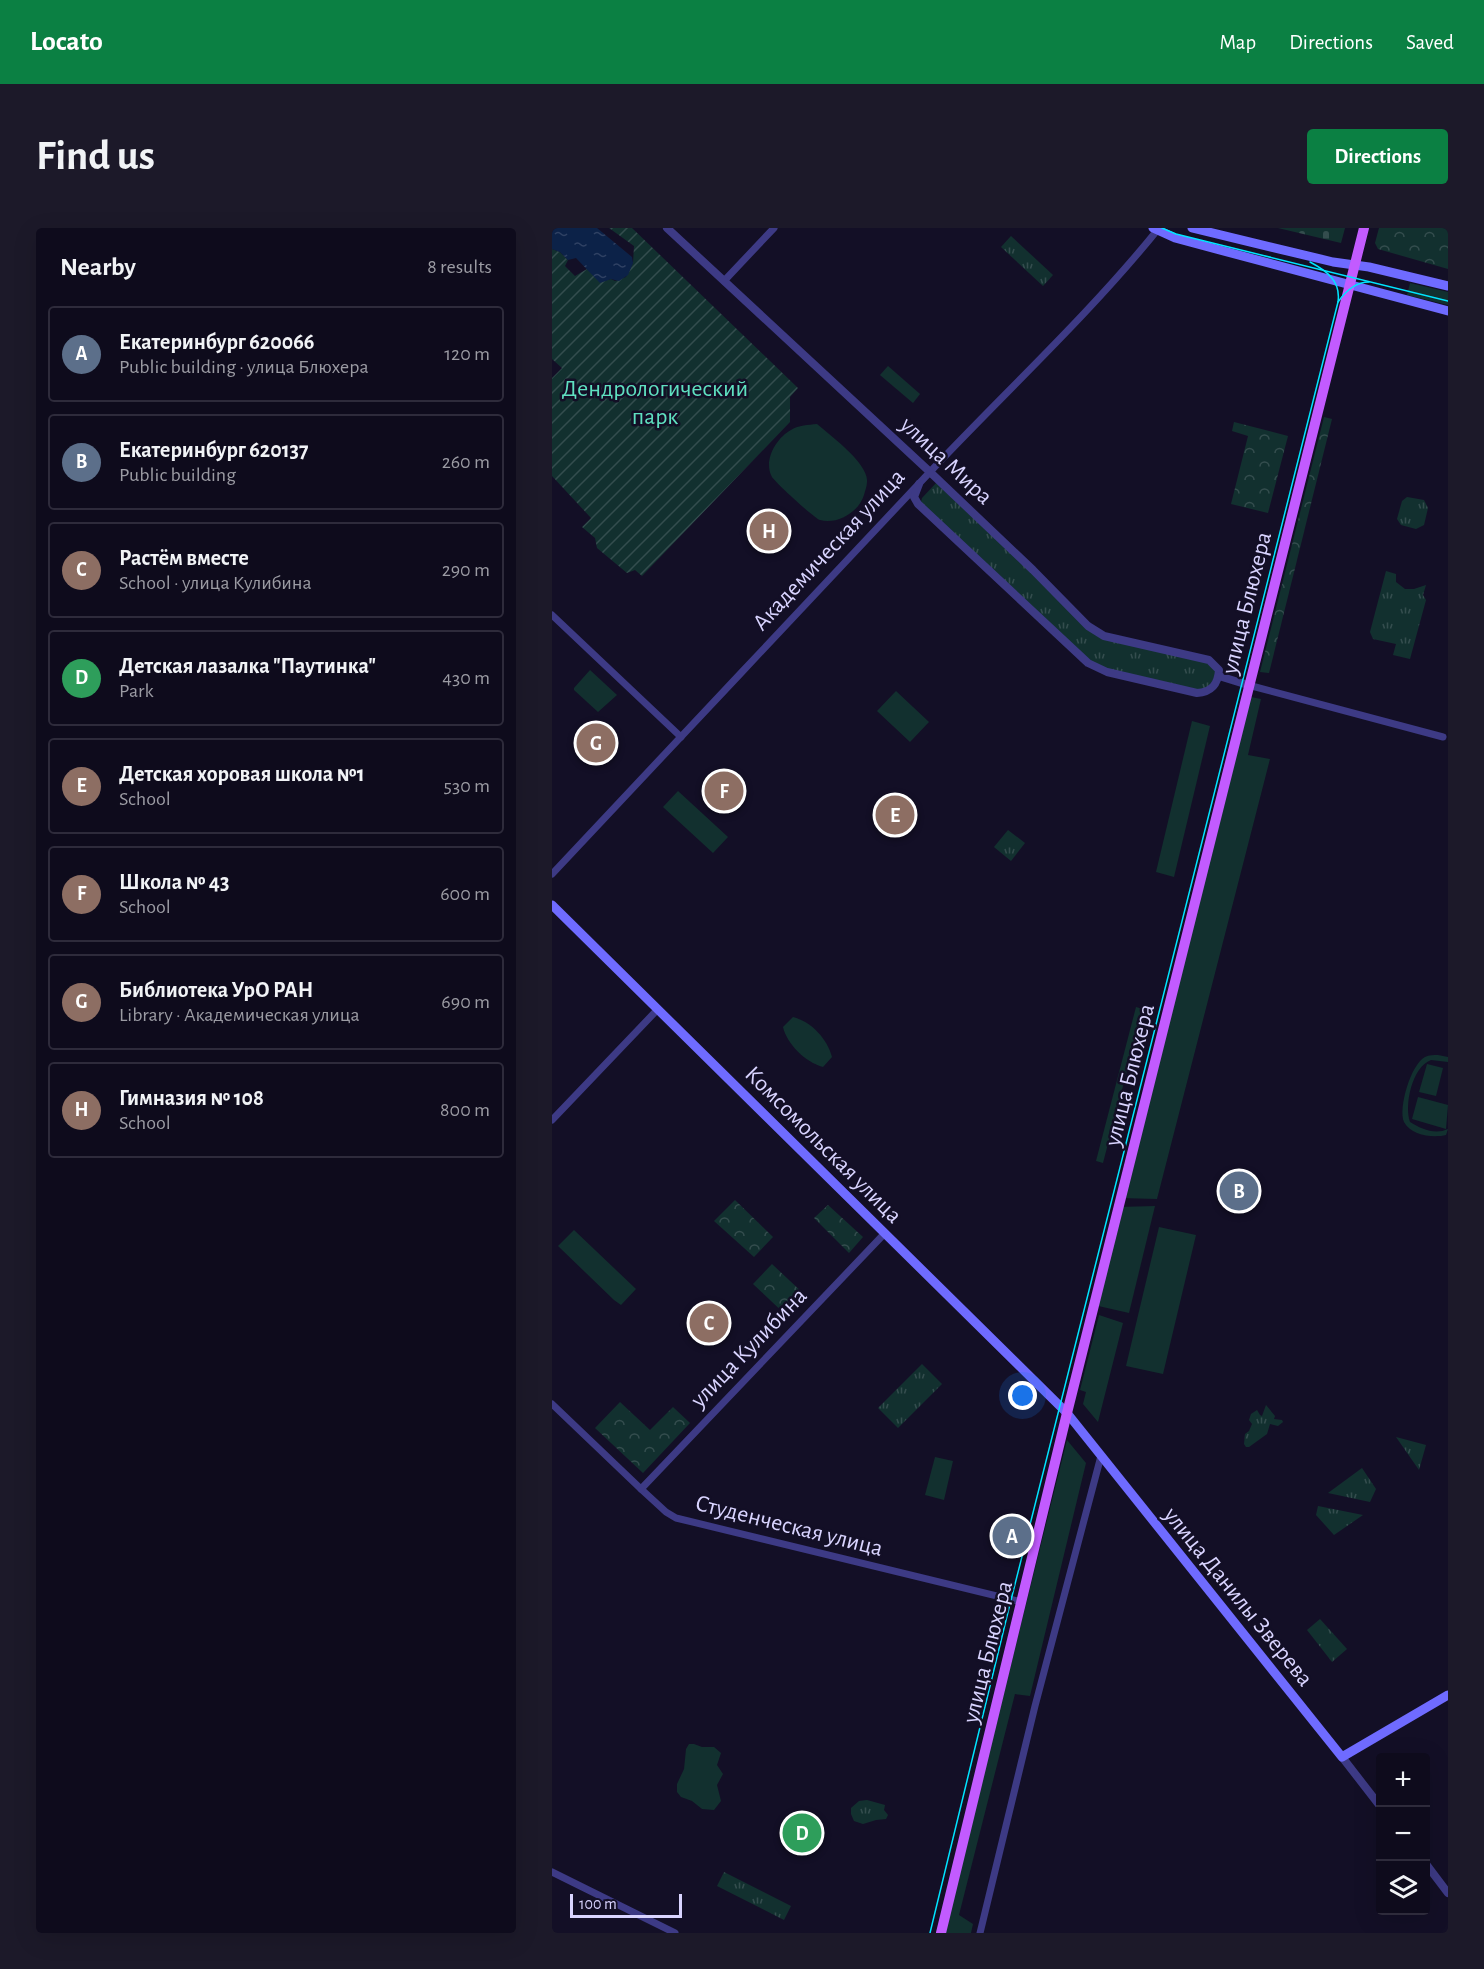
<!DOCTYPE html>
<html lang="en">
<head>
<meta charset="utf-8">
<style>
  body { margin:0; font-family:"Alegreya Sans",sans-serif; background:#1c1929; color:#f1f3f6 }
  .controls { position:absolute; right:18px; bottom:18px; display:grid; overflow:hidden; border-radius:6px; box-shadow:0 6px 24px #0002 }
  .controls button { width:54px; height:54px; display:grid; place-items:center; padding:0; border:0; border-bottom:2px solid #2e2b3b; background:#0e0b1c; color:#f1f3f6; font:30px sans-serif }
  .scale { position:absolute; left:18px; bottom:15px; width:112px; box-sizing:border-box; padding-left:6px; border:3px solid #d9d4ff; border-top:0; font-size:16px; line-height:21px; white-space:nowrap; color:#d9d4ff; -webkit-text-stroke:4px #130f26; paint-order:stroke }
  .you { position:absolute; left:471px; top:1168px; width:21px; height:21px; margin:-15px; border:4px solid #fff; border-radius:50%; background:#1a73e8; box-shadow:0 0 0 9px #1a73e833 }
  .badge { display:grid; place-items:center; width:39px; height:39px; border-radius:50%; background:#0b8043; color:#fff; font-size:20px; font-weight:700 }
  .pin { position:absolute; translate:-50% -50%; border:3px solid #fff; box-shadow:0 2px 6px #0006 }
  .list { margin:0; padding:0; list-style:none }
  h2 { display:flex; justify-content:space-between; align-items:center; height:78px; margin:0; padding:0 24px; font-size:26px }
  h2 small { font-size:20px; font-weight:400; color:#9b9ba3 }
  .list li { display:grid; grid-template-columns:39px 1fr auto; gap:18px; align-items:center; box-sizing:border-box; height:96px; margin:0 12px 12px; padding:0 12px; border:2px solid #2e2b3b; border-radius:6px }
  .list b { display:block; font-size:22px; white-space:nowrap }
  .list p { margin:0; font-size:20px; white-space:nowrap; color:#9b9ba3 }
  .list em { font-size:20px; font-style:normal; color:#9b9ba3 }
  .icon { flex:none; width:33px; height:33px; fill:none; stroke:currentColor; stroke-width:2; stroke-linecap:round; stroke-linejoin:round }
  .map { position:relative; flex:none; width:896px; height:1705px; overflow:hidden; border-radius:6px }
  header { display:flex; align-items:center; gap:36px; box-sizing:border-box; height:84px; padding:0 30px; background:#0b8043; color:#fff }
  header strong { font-size:28px }
  nav { display:flex; gap:33px; margin-inline-start:auto; font-size:21px }
  .intro { display:flex; align-items:center; justify-content:space-between; box-sizing:border-box; height:144px; padding:0 36px }
  h1 { margin:0; font-size:42px }
  .button { padding:15px 27px; border-radius:6px; background:#0b8043; color:#fff; font-size:21px; font-weight:700 }
  main { display:flex; gap:36px; padding:0 36px }
  aside { flex:1; background:#0e0b1c; border-radius:6px; box-shadow:0 6px 24px #0002 }
  .map>svg:first-child { display:block }
  .grass { fill:#12302f }
  .forest { fill:url(#forest-crowns) }
  .cemetery { fill:url(#cemetery-stones) }
  .park { fill:url(#park-tufts) }
  .garden { fill:url(#garden-furrows) }
  .water { fill:url(#water-ripples) }
  .lines { fill:none; stroke-linecap:round; stroke-linejoin:round }
  .minor { stroke:#3d3a85; stroke-width:7 }
  .tertiary { stroke:#3d3a85; stroke-width:8 }
  .secondary { stroke:#6f6bff; stroke-width:9 }
  .primary { stroke:#c25bff; stroke-width:10 }
  .tram { stroke:#00e5ff; stroke-width:1.5 }
  .labels { text-anchor:middle; dominant-baseline:central; stroke-width:5; stroke-linejoin:round; paint-order:stroke }
  .park-label { font-size:24px; fill:#5fe0c0; stroke:#130f26 }
  .street-label { font-size:24px; fill:#d9d4ff; stroke:#130f26 }
</style>
</head>
<body>
<header>
<strong>Locato</strong>
<nav><a>Map</a><a>Directions</a><a>Saved</a></nav>
</header>
<div class="intro"><h1>Find us</h1><a class="button">Directions</a></div>
<main>
<aside>
<h2>Nearby<small>8 results</small></h2>
<ul class="list">
<li><span class="badge" style="background:#5c6f8a">A</span><div><b>Екатеринбург 620066</b><p>Public building · улица Блюхера</p></div><em>120 m</em></li>
<li><span class="badge" style="background:#5c6f8a">B</span><div><b>Екатеринбург 620137</b><p>Public building</p></div><em>260 m</em></li>
<li><span class="badge" style="background:#8d6e63">C</span><div><b>Растём вместе</b><p>School · улица Кулибина</p></div><em>290 m</em></li>
<li><span class="badge" style="background:#2e9e5b">D</span><div><b>Детская лазалка &quot;Паутинка&quot;</b><p>Park</p></div><em>430 m</em></li>
<li><span class="badge" style="background:#8d6e63">E</span><div><b>Детская хоровая школа №1</b><p>School</p></div><em>530 m</em></li>
<li><span class="badge" style="background:#8d6e63">F</span><div><b>Школа № 43</b><p>School</p></div><em>600 m</em></li>
<li><span class="badge" style="background:#8d6e63">G</span><div><b>Библиотека УрО РАН</b><p>Library · Академическая улица</p></div><em>690 m</em></li>
<li><span class="badge" style="background:#8d6e63">H</span><div><b>Гимназия № 108</b><p>School</p></div><em>800 m</em></li>
</ul>
</aside>
<div class="map">
<svg width="896" height="1705" viewBox="0 0 896 1705">
  <defs>
    <pattern id="forest-crowns" width="20" height="18" patternUnits="userSpaceOnUse" patternTransform="scale(1.5)"><rect width="20" height="18" fill="#12302f"/><path d="M2 6a3 3 0 1 1 6 0M12 15a3 3 0 1 1 6 0" fill="none" stroke="#344d4e"/></pattern>
    <pattern id="cemetery-stones" width="16" height="16" patternUnits="userSpaceOnUse" patternTransform="scale(1.5)"><rect width="16" height="16" fill="#12302f"/><path d="M2 7V4a2 2 0 0 1 4 0v3zM10 15v-3a2 2 0 0 1 4 0v3z" fill="#344d4e"/></pattern>
    <pattern id="park-tufts" width="24" height="20" patternUnits="userSpaceOnUse" patternTransform="scale(1.5)"><rect width="24" height="20" fill="#12302f"/><path d="M3 7l-1-3M5 7V3M7 7l1-3M15 17l-1-3M17 17v-4M19 17l1-3" fill="none" stroke="#344d4e"/></pattern>
    <pattern id="garden-furrows" width="10" height="10" patternUnits="userSpaceOnUse" patternTransform="scale(1.5)"><rect width="10" height="10" fill="#12302f"/><path d="M-1 1l2-2M0 10L10 0M9 11l2-2" fill="none" stroke="#344d4e"/></pattern>
    <pattern id="water-ripples" width="26" height="14" patternUnits="userSpaceOnUse" patternTransform="scale(1.5)"><rect width="26" height="14" fill="#0c2248"/><path d="M2 4q2-2 4 0t4 0M15 11q2-2 4 0t4 0" fill="none" stroke="#2f4163"/></pattern>
  </defs>
  <rect width="100%" height="100%" fill="#130f26"/>
  <g class="grass">
    <polygon points="858,55 896,64 896,77 855,67"/>
    <path d="M265,196C279,208 317,236 315,254C315,258 313,263 312,267C307,284 285,297 268,292C263,291 224,255 220,249C211,233 224,210 239,202C247,197 256,197 265,196Z"/>
    <polygon points="38,442 65,467 46,484 22,462 22,460"/>
    <polygon points="344,463 377,494 358,514 325,483"/>
    <polygon points="694,468 709,471 696,527 718,531 605,971 568,970"/>
    <polygon points="640,493 658,498 622,649 604,644"/>
    <polygon points="126,563 176,609 161,625 111,579"/>
    <polygon points="584,779 591,781 551,935 544,933"/>
    <path d="M241,789C260,794 275,811 280,829L271,839C253,834 235,816 231,799Z"/>
    <path d="M886,827L896,829V834L879,832C860,839 852,877 858,894C869,901 883,907 896,901L894,907C882,910 859,908 852,894C846,880 859,836 873,829C877,827 882,827 886,827Z"/>
    <polygon points="875,836 891,840 884,868 867,864"/>
    <polygon points="866,869 896,877 894,901 860,891"/>
    <polygon points="603,978 577,1085 542,1077 566,979"/>
    <polygon points="607,999 644,1007 611,1146 574,1138"/>
    <polygon points="22,1002 84,1061 69,1077 62,1072 6,1018"/>
    <polygon points="547,1087 571,1095 546,1194 531,1176 534,1164 528,1162"/>
    <polygon points="515,1212 534,1235 478,1468 463,1466 407,1687 421,1696 419,1705 392,1705"/>
    <polygon points="383,1229 401,1233 392,1272 373,1267"/>
    <polygon points="142,1516 150,1519 162,1519 169,1525 165,1537 171,1546 165,1557 169,1573 162,1582 150,1581 140,1573 129,1569 125,1564 125,1556 132,1541 134,1521 137,1516"/>
  </g>
  <g class="forest">
    <polygon points="827,0 896,0 896,41 826,21 823,15"/>
    <polygon points="772,189 780,191 717,445 708,444"/>
    <polygon points="682,194 736,208 716,285 679,276 696,208 680,203"/>
    <polygon points="183,972 221,1009 202,1029 162,993"/>
    <polygon points="276,977 311,1009 297,1025 262,990"/>
    <polygon points="220,1036 253,1067 234,1087 201,1056"/>
    <polygon points="68,1174 98,1202 121,1179 138,1195 91,1245 43,1200"/>
  </g>
  <polygon class="cemetery" points="726,0 793,0 789,15"/>
  <g class="park">
    <polygon points="459,8 501,47 491,58 449,19"/>
    <polygon points="336,138 368,166 361,175 328,147"/>
    <polygon points="386,253 544,404 657,432 667,442 653,465 546,441 368,278 370,270"/>
    <polygon points="855,269 872,272 876,280 872,297 864,301 849,297 845,291 850,273"/>
    <polygon points="834,343 844,346 844,354 853,361 862,361 874,357 871,367 874,372 858,431 841,427 844,416 821,411 818,404"/>
    <polygon points="456,602 473,615 459,633 442,619"/>
    <polygon points="370,1136 390,1156 346,1200 326,1180"/>
    <polygon points="714,1177 723,1188 722,1191 730,1192 731,1194 726,1198 718,1196 715,1206 697,1219 694,1219 692,1216 693,1206 697,1203 700,1196 697,1192 699,1186 705,1182 708,1187 710,1188"/>
    <polygon points="844,1209 874,1217 867,1242"/>
    <polygon points="810,1240 824,1261 818,1274 776,1265"/>
    <polygon points="766,1278 811,1287 782,1307 764,1287"/>
    <polygon points="768,1391 795,1421 780,1434 755,1402"/>
    <polygon points="315,1572 333,1577 332,1582 336,1587 334,1591 324,1592 311,1596 302,1593 299,1586 299,1580 307,1573"/>
    <polygon points="172,1644 239,1678 232,1692 165,1658"/>
  </g>
  <polygon class="garden" points="57,0 80,0 246,160 238,169 238,194 90,348 83,342 75,345 45,320 43,310 30,299 39,290 0,248 0,150 10,140 0,131 0,21 8,24 16,32 13,38 23,48 35,41 48,54 59,51 63,53 74,49 81,35 82,18"/>
  <polygon class="water" points="0,0 45,0 80,29 81,35 76,47 67,53 59,51 48,55 24,30 16,32 8,24 0,21"/>
  <g class="lines">
    <g class="minor">
      <polyline points="172,53 222,0"/>
      <polyline points="0,387 129,509"/>
      <polyline points="696,457 891,509"/>
      <path d="M0,646C126,513 251,378 377,245C453,164 537,87 607,0"/>
      <polyline points="0,892 106,781"/>
      <polyline points="0,1176 89,1261 114,1284 124,1290 470,1374"/>
      <polyline points="89,1261 333,1005"/>
      <polyline points="0,1644 123,1705"/>
      <polyline points="428,1705 483,1478 549,1228"/>
    </g>
    <g class="tertiary">
      <path d="M115,0L378,244L481,342L536,398L552,408L657,432L667,442C666,456 660,464 645,465L555,444L536,435L366,276L362,269L367,256"/>
      <polyline points="667,448 696,457"/>
      <polyline points="790,1529 828,1578"/>
      <polyline points="874,1636 896,1665"/>
    </g>
    <g class="secondary">
      <polyline points="601,0 623,10 896,83"/>
      <polyline points="640,0 781,34 817,39 896,58"/>
      <polyline points="0,677 515,1185 790,1529 896,1467"/>
    </g>
    <polyline class="primary" points="389,1705 515,1185 812,0"/>
    <g class="tram">
      <polyline points="610,0 624,6 896,73"/>
      <path d="M786,74C793,64 804,54 817,54"/>
      <path d="M378,1705L456,1384L786,74C789,53 775,43 758,34"/>
    </g>
  </g>
  <g class="labels">
    <g class="park-label">
      <text x="103" y="161">Дендрологический<tspan x="103" dy="28">парк</tspan></text>
    </g>
    <g class="street-label">
      <text transform="translate(394 233) rotate(43)">улица Мира</text>
      <text transform="translate(277 322) rotate(-47)">Академическая улица</text>
      <text transform="translate(695 375) rotate(-76)">улица Блюхера</text>
      <text transform="translate(578 847) rotate(-76)">улица Блюхера</text>
      <text transform="translate(271 917) rotate(45)">Комсомольская улица</text>
      <text transform="translate(197 1120) rotate(-46)">улица Кулибина</text>
      <text transform="translate(237 1298) rotate(14)">Студенческая улица</text>
      <text transform="translate(686 1369) rotate(51)">улица Данилы Зверева</text>
      <text transform="translate(436 1424) rotate(-76)">улица Блюхера</text>
    </g>
  </g>
</svg>
<div class="controls">
<button>+</button>
<button>−</button>
<button><svg class="icon" aria-label="layers" viewBox="0 0 24 24"><path d="M12 4l9 5-9 5-9-5zM3 14l9 5 9-5"/></svg></button>
</div>
<div class="scale">100 m</div>
<div class="you"></div>
<div class="pin badge" style="left:460px;top:1308px;background:#5c6f8a">A</div>
<div class="pin badge" style="left:687px;top:963px;background:#5c6f8a">B</div>
<div class="pin badge" style="left:157px;top:1095px;background:#8d6e63">C</div>
<div class="pin badge" style="left:250px;top:1605px;background:#2e9e5b">D</div>
<div class="pin badge" style="left:343px;top:587px;background:#8d6e63">E</div>
<div class="pin badge" style="left:172px;top:563px;background:#8d6e63">F</div>
<div class="pin badge" style="left:44px;top:515px;background:#8d6e63">G</div>
<div class="pin badge" style="left:217px;top:303px;background:#8d6e63">H</div>
</div>
</main>
</body>
</html>
